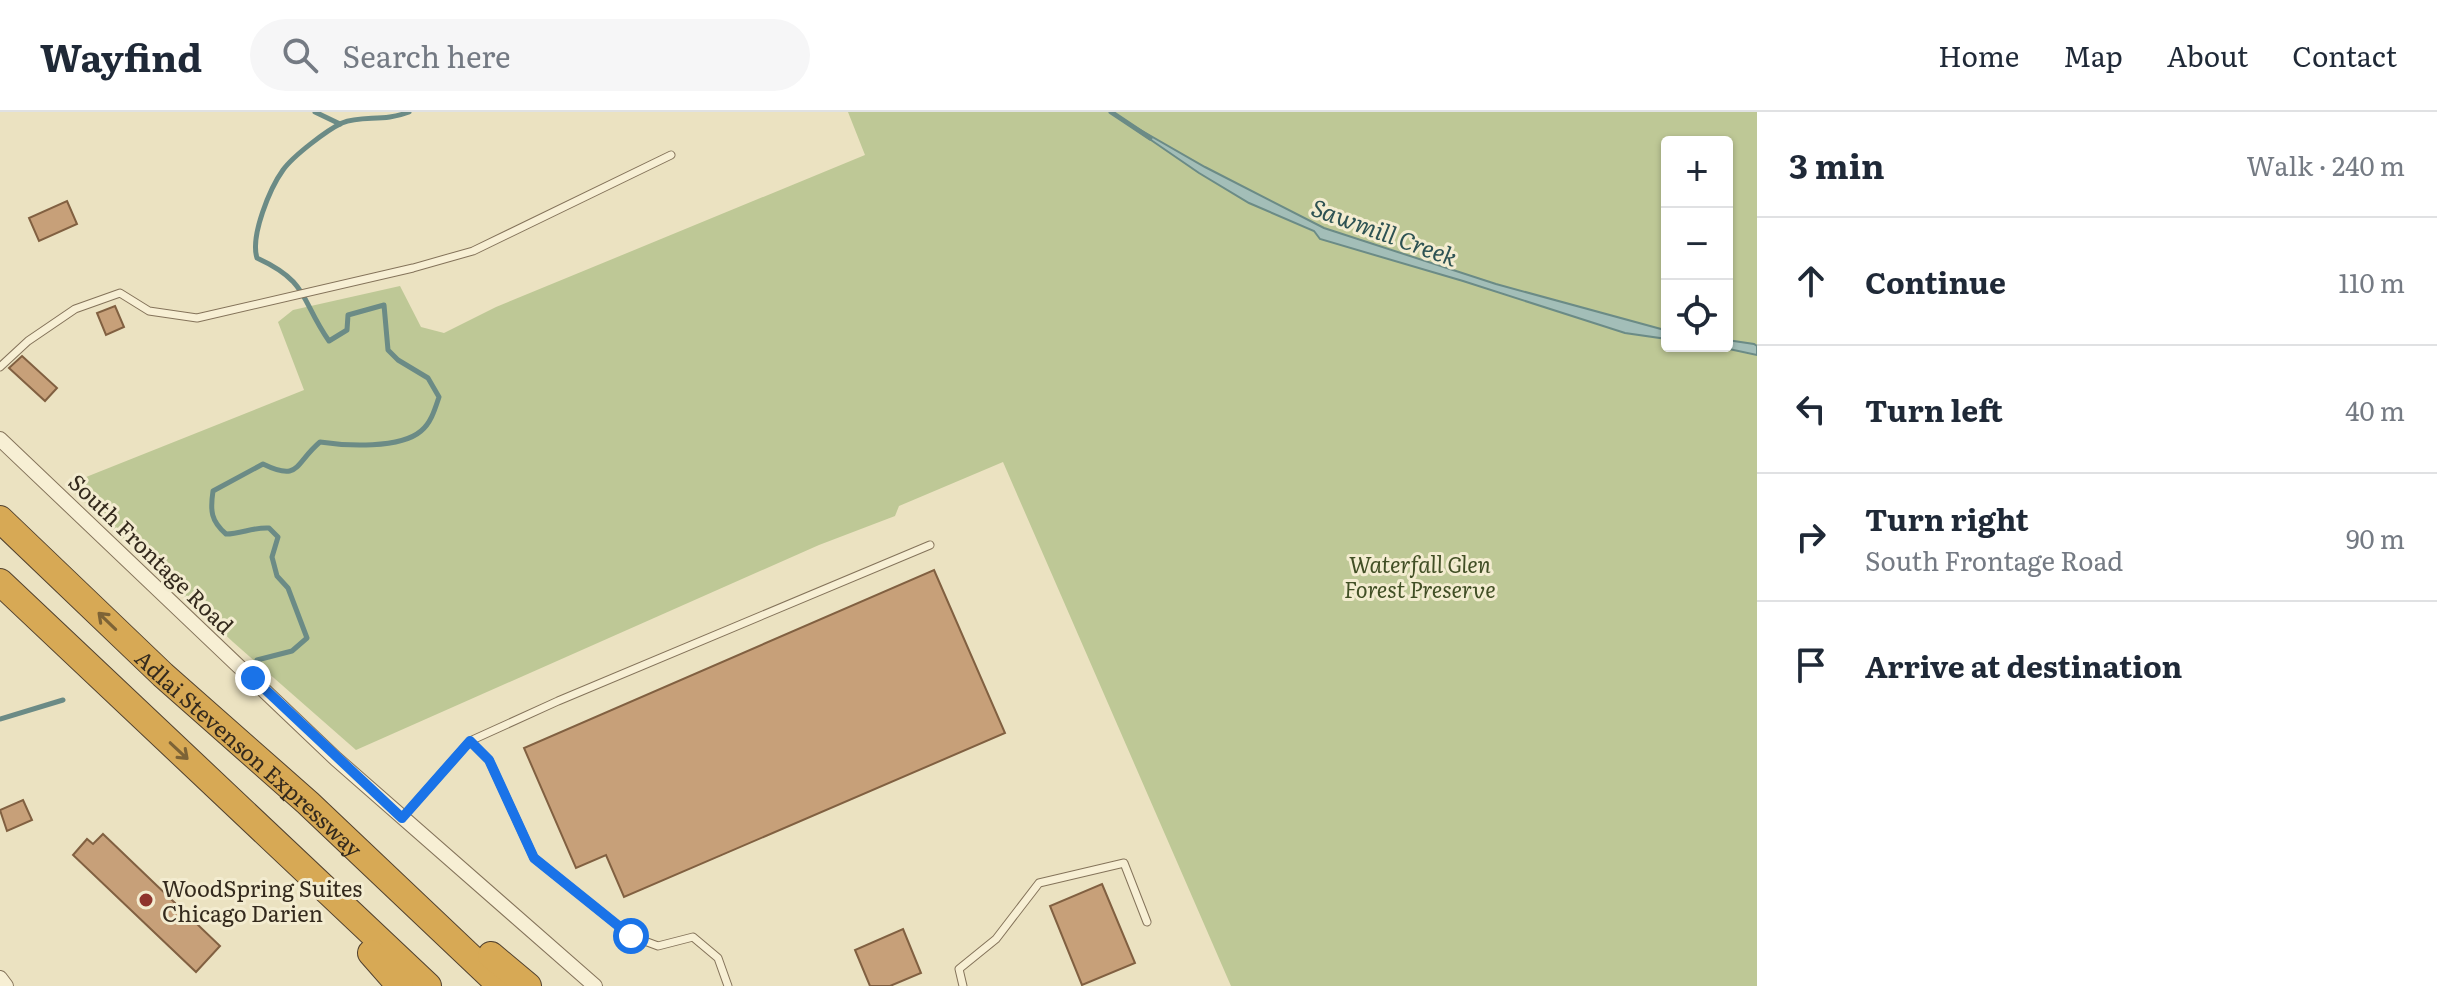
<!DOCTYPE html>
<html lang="en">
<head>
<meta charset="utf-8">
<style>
  body { margin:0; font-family:Literata,serif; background:#f6f6f7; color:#1f2937 }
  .controls { position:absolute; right:24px; top:24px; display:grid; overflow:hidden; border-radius:8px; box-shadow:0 2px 6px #0004 }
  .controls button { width:72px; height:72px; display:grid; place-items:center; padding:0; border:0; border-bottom:2px solid #e0e1e3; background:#fff; color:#1f2937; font:40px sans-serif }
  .stop { position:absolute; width:24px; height:24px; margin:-18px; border:6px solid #1a73e8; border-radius:50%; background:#fff }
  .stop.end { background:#1a73e8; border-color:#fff; box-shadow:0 2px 8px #0008 }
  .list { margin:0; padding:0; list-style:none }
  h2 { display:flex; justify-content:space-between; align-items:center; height:104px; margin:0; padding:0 32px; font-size:34px }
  h2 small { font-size:26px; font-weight:400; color:#747a83 }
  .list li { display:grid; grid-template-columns:52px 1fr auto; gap:24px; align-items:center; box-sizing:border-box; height:128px; padding:0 32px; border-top:2px solid #e0e1e3 }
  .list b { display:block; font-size:30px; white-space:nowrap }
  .list p { margin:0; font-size:26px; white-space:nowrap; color:#747a83 }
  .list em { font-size:26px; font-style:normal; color:#747a83 }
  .icon { flex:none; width:44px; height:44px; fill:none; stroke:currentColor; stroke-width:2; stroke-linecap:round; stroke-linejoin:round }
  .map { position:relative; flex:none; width:1757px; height:874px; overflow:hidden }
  header { display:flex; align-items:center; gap:48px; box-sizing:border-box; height:112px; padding:0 40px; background:#fff; border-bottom:2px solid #e0e1e3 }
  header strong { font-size:38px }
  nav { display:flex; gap:44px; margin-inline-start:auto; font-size:28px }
  .search { width:560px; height:72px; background:#f6f6f7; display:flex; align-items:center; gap:20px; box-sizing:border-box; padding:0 28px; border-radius:44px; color:#747a83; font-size:30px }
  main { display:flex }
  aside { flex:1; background:#fff }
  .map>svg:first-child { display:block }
  .green { fill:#bec896; fill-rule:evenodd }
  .water { fill:#a3beb8; stroke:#6b8b86; stroke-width:2 }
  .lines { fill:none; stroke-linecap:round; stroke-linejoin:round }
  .stream { stroke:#6b8b86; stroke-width:5 }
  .building { fill:#c7a079; stroke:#816041; stroke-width:2 }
  .service-casing { stroke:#84735a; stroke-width:9 }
  .minor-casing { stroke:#84735a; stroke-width:16 }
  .motorway-casing { stroke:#51412e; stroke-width:28 }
  .service { stroke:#f7efd4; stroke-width:7 }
  .minor { stroke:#f7efd4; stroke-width:14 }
  .motorway { stroke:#d7a955; stroke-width:26 }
  .oneway { stroke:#7d6336 }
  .route { stroke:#1a73e8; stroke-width:10 }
  .poi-dot { fill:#8f342d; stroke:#f3ecd0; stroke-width:3 }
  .labels { text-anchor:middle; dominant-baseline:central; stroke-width:6; stroke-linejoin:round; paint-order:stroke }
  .street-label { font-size:22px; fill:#342a1d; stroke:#f3ecd0 }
  .park-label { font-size:22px; font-style:italic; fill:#414f25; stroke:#f3ecd0 }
  .poi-label { font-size:22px; fill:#342a1d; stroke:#f3ecd0; text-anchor:start }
  .water-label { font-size:24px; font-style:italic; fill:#2d5253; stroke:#f3ecd0 }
</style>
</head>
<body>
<header>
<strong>Wayfind</strong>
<div class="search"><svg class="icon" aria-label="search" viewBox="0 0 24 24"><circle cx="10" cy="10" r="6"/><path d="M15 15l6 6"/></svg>Search here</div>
<nav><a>Home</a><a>Map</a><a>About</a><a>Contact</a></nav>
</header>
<main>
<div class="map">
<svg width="1757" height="874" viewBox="0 0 1757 874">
  <rect width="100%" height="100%" fill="#ebe2c1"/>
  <path class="green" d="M848,0H1757V874H1231L1003,350L899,394L895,404L819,433L356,638L233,530L66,373L304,278L278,210L293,198L400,174L421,215L444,221L496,195L865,43ZM1667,30H1727V234H1667Z"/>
  <g class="water">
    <polygon points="1116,4 1205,55 1324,116 1496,172 1661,217 1667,220 1667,227 1625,221 1463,169 1320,127 1314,119 1249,91 1199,61"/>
    <polygon points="1727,228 1754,232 1757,234 1757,243 1715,234 1727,234"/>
  </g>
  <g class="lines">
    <g class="stream">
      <polyline points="315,0 340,12"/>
      <polyline points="1111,0 1150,26"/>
      <path d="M257,548L292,539L307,526L288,476L277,464L272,445L278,425L269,416C253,415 241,422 226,422C211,409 210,399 213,379L263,352C300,370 294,352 320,330C346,334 400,337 421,319C431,311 435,297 439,285L428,266L398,248L388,238L384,193L348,203L347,218L329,229C300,187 309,170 257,146C250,124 270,76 283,58C293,44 327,18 342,11C362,3 384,10 409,0"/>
      <polyline points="0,607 63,588"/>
    </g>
  </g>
  <g class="building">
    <polygon points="67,89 77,112 39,129 29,106"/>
    <polygon points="115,194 124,215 106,223 97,201"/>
    <polygon points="22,244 57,276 45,289 9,256"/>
    <polygon points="934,458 1005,621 624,785 606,743 576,756 524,636"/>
    <polygon points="23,688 32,708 7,719 0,698"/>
    <polygon points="103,722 220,834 196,860 73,743 87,727 93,732"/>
    <polygon points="1102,772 1135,851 1082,873 1050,794"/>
    <polygon points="903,817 921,861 890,874 870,874 855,838"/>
  </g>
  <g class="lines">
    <defs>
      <g id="service">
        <polyline points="0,255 28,229 75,197 120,181 149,199 197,206 413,156 473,139 671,43"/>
        <polyline points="470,629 558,589 930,433"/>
        <polyline points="402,706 470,629 489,648 534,746 631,824 658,834 693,825 718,846 728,874"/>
        <polyline points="963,874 959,857 996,827 1039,771 1124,751 1147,810"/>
      </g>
      <g id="minor">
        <polyline points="0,327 336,647 595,874"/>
        <polyline points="0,866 6,874"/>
      </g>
      <g id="motorway">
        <path id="s1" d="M0,407L163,563L308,691L501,874"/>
        <polyline points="0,470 428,874"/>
        <polyline points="371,841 400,874"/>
        <polyline points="491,843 528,874"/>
      </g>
    </defs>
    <use href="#service" class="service-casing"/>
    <use href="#minor" class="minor-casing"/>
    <use href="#motorway" class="motorway-casing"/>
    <use href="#service" class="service"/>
    <use href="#minor" class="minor"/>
    <use href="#motorway" class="motorway"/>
  </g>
  <defs><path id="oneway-shaft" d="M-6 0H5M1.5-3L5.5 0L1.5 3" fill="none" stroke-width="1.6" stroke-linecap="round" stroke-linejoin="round" transform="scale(2)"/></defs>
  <g class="oneway">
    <use href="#oneway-shaft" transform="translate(107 509) rotate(-136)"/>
    <use href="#oneway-shaft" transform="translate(179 639) rotate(43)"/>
  </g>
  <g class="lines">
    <polyline class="route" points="253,566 402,706 470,629 489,648 534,746 631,824"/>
  </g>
  <circle class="poi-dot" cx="146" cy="788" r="8"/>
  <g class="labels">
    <g class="street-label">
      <text transform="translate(152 441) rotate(44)">South Frontage Road</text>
      <text stroke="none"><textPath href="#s1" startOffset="342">Adlai Stevenson Expressway</textPath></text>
    </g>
    <g class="park-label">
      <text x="1420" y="451">Waterfall Glen<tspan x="1420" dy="25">Forest Preserve</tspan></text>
    </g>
    <g class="poi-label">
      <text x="162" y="775">WoodSpring Suites<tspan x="162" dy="25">Chicago Darien</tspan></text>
    </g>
    <g class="water-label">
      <text transform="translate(1385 119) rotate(20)">Sawmill Creek</text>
    </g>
  </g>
</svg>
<div class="controls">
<button>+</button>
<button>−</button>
<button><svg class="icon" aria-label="locate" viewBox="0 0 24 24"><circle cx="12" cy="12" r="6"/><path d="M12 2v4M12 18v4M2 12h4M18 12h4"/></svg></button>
</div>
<div class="stop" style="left:631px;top:824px"></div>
<div class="stop end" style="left:253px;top:566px"></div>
</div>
<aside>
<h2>3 min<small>Walk · 240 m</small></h2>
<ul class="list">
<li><svg class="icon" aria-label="ahead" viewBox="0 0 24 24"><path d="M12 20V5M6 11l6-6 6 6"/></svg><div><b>Continue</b></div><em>110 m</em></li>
<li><svg class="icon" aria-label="left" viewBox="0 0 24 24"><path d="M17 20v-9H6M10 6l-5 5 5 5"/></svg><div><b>Turn left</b></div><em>40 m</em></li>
<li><svg class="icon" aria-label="right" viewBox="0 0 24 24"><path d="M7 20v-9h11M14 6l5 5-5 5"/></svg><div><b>Turn right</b><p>South Frontage Road</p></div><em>90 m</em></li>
<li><svg class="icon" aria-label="arrive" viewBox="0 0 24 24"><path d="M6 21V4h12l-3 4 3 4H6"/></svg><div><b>Arrive at destination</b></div></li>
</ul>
</aside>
</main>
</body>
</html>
